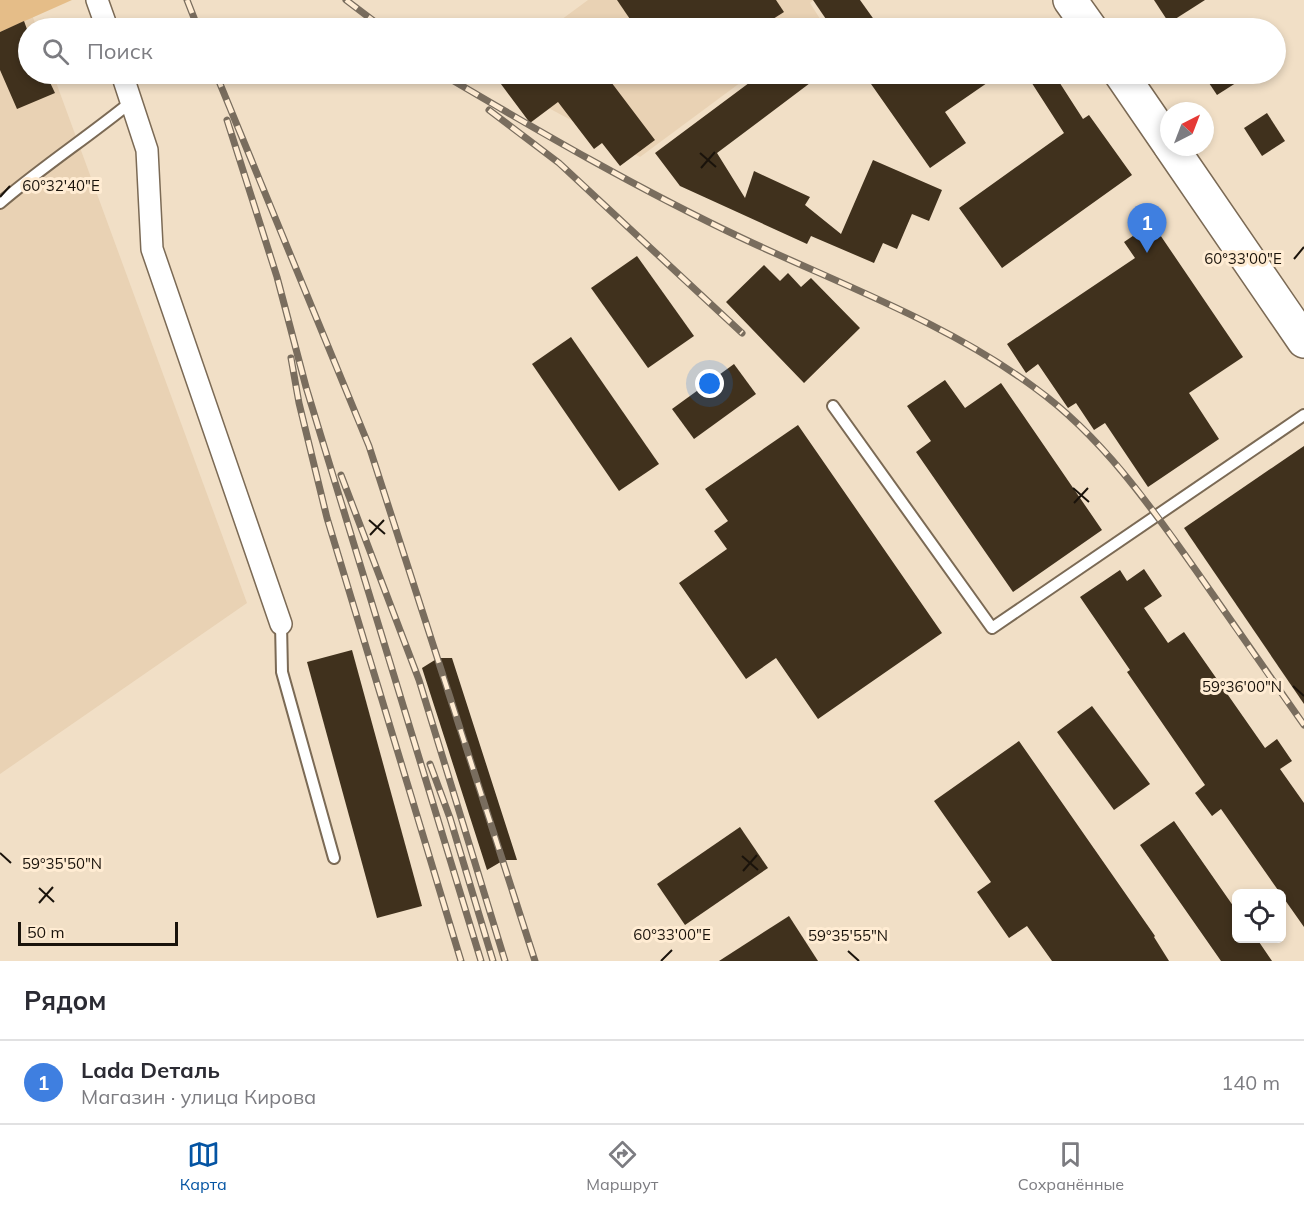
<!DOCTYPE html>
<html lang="ru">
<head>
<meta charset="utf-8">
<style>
  body { margin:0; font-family:Mulish,sans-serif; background:#f7f7f7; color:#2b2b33 }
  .controls { position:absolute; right:18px; bottom:18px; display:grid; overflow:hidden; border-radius:9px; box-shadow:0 3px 9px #0003 }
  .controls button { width:54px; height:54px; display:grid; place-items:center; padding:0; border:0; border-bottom:2px solid #e1e1e2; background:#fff; color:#2b2b33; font:30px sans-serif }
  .compass { position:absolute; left:1160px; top:102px; width:54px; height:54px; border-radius:50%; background:#fff; box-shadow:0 3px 9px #0003; rotate:42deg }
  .scale { position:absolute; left:18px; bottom:15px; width:160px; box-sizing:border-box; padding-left:6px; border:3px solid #1a130b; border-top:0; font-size:16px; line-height:21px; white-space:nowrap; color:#1a130b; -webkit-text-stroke:4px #ffecd3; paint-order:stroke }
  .you { position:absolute; left:710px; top:384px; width:21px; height:21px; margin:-15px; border:4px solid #fff; border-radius:50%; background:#1a73e8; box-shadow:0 0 0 9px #1a73e833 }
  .badge { display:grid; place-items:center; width:39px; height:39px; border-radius:50%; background:#0454a3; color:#fff; font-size:20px; font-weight:700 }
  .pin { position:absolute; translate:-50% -50px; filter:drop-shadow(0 2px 3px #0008) }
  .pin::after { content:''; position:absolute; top:32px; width:21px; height:18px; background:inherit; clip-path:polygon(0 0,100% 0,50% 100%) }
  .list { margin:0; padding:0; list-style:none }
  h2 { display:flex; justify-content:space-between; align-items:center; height:78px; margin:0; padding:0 24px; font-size:26px }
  h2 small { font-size:20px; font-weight:400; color:#7c7c81 }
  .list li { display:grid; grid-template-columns:39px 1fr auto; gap:18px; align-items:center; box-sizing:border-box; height:84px; padding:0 24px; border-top:2px solid #e1e1e2 }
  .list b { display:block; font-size:22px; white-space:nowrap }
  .list p { margin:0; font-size:20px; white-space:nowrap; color:#7c7c81 }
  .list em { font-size:20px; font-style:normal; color:#7c7c81 }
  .icon { flex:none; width:33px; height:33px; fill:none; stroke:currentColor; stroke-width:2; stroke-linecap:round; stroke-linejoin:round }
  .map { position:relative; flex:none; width:1304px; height:961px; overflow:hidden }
  .search { position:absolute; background:#fff; box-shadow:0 3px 9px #0003; left:18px; right:18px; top:18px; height:66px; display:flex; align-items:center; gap:15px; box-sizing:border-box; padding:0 21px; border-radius:33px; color:#7c7c81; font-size:22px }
  .sheet { height:162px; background:#fff }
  nav { display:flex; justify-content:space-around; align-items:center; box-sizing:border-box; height:84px; border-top:2px solid #e1e1e2; background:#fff; font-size:16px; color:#7c7c81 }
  nav a { display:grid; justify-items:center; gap:3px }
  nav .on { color:#0454a3 }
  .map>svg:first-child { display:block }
  .built { fill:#e9d2b4 }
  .green { fill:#e5bd88 }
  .building { fill:#40311d }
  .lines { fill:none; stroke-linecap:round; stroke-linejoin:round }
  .lane-casing { stroke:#7b6a55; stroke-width:14 }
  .street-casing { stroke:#7b6a55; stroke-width:24 }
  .primary-casing { stroke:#7b6a55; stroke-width:36 }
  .lane { stroke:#fff; stroke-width:10 }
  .street { stroke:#fff; stroke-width:21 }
  .primary { stroke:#fff; stroke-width:33 }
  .rail-casing { stroke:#796d5e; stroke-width:7 }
  .rail { stroke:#ffecd3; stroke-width:4.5; stroke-dasharray:14; stroke-linecap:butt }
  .ticks { fill:none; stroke:#1a130b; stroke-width:2 }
  .ticks-label { font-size:15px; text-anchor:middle; fill:#1a130b; stroke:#ffecd3; stroke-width:6; stroke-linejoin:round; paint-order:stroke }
</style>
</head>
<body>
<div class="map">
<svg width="1304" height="961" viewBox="0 0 1304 961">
  <rect width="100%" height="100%" fill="#f1dfc6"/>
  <g class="built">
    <polygon points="588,0 814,0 810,3 822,22 813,28 550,28"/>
    <polygon points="32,15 37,28 28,28 28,74 53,74 247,603 0,774 0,29"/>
    <polygon points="491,74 752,74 640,157 489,76"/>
  </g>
  <polygon class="green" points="0,0 72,0 0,32"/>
  <g class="building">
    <polygon points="617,0 776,0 784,12 759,28 636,28"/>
    <polygon points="813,0 860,0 880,28 832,28"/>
    <polygon points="1154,0 1205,0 1169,23"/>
    <polygon points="24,21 28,32 28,74 46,74 55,93 17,109 0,70 0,32"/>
    <polygon points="507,74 605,74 655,140 620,166 602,143 594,149 558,102 530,123 498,80"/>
    <polygon points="761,74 822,74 717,153 745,198 754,171 810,197 805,205 841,234 873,160 942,190 929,221 912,214 897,249 883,243 874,263 811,236 807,244 680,186 655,153"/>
    <polygon points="864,74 912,74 917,81 928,74 1000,74 945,112 966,143 930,168"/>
    <polygon points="1026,74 1054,74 1083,119 1089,115 1132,175 1002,268 959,208 1064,133"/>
    <polygon points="1203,74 1250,74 1217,95"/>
    <polygon points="1267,113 1285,141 1262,156 1244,128"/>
    <polygon points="1152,223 1243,357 1189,393 1219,439 1148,487 1105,423 1094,430 1076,403 1068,408 1038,364 1026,373 1007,344 1135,258 1124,242"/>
    <polygon points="637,256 694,336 648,368 591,288"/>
    <polygon points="764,265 780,281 788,273 801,287 811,278 860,328 804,383 726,302"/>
    <polygon points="571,337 659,464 619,491 532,364"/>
    <polygon points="734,364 756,394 694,439 672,409"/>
    <polygon points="945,380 965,408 1001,383 1102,530 1013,592 916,452 931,441 907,406"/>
    <polygon points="798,425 942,633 818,719 776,658 746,679 679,583 727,549 714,531 728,521 705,489"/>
    <polygon points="1304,446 1304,704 1184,528"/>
    <polygon points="1144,569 1162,596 1144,608 1168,643 1184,632 1265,748 1277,739 1292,761 1280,769 1304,803 1304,927 1221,809 1212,816 1195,793 1205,785 1127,672 1130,670 1080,597 1120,570 1127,581"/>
    <polygon points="352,650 422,906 377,918 307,662"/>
    <polygon points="438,658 452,658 517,860 504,860 487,870 422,668"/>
    <polygon points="1092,706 1150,784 1114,810 1057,732"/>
    <polygon points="1019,741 1155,936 1154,937 1169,961 1052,961 1027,926 1009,938 977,892 991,882 934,801"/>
    <polygon points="1174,821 1236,910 1236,939 1257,939 1272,961 1221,961 1140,845"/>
    <polygon points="740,827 768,868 685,925 657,884"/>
    <polygon points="789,916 818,961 719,961"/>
  </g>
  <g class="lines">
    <defs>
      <g id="lane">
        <path d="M0,203C42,167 88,137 131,102"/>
        <polyline points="833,406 992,628 1304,415"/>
        <polyline points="281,624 282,672 334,858"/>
      </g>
      <g id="street">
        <polyline points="97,0 107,28"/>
        <polyline points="122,74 147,150 152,249 281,624"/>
      </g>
      <g id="primary">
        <polyline points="1070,0 1090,28"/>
        <polyline points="1121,74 1169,144"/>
        <polyline points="1171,147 1304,341"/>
      </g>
    </defs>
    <use href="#lane" class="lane-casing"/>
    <use href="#street" class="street-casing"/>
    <use href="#primary" class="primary-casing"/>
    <use href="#lane" class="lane"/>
    <use href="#street" class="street"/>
    <use href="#primary" class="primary"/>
    <defs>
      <g id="rail">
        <polyline points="187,0 198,28"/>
        <polyline points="346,0 383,28"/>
        <polyline points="216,74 369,446 535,961"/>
        <path d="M442,74C540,132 640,190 744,239C842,285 947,323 1035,388C1104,438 1154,511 1202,579C1236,628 1270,677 1304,725"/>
        <polyline points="489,110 559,163 742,333"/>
        <polyline points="227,120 277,277 306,387 481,961"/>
        <polyline points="291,358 299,403 327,518 461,961"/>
        <polyline points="341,475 419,680 505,961"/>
        <polyline points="430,764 450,818 493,961"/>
      </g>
    </defs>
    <use href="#rail" class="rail-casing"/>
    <use href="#rail" class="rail"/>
  </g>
  <path class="ticks" d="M700,153L716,167M701,168L715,152M0,197L10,186M1294,259L1304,247M1073,488L1089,502M1074,503L1088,488M369,520L385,534M370,535L384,520M1293,686L1304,696M0,853L11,863M742,856L758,870M743,871L757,855M39,888L54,902M39,903L53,887M848,951L859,961M661,961L672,950"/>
  <g class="ticks-label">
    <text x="61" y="191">60°32'40"E</text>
    <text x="1243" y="264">60°33'00"E</text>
    <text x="1242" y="692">59°36'00"N</text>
    <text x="62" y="869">59°35'50"N</text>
    <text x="672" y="940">60°33'00"E</text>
    <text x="848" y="941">59°35'55"N</text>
  </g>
</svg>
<div class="controls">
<button><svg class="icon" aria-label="locate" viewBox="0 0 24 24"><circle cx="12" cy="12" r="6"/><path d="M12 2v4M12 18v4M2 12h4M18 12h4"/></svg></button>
</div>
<svg class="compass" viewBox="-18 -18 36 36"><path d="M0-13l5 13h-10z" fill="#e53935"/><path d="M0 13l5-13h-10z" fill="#7c7c81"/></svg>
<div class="scale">50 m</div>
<div class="you"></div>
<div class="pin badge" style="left:1147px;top:253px;background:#3f7fe0">1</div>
<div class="search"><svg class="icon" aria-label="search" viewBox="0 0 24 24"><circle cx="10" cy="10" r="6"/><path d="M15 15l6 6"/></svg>Поиск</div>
</div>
<section class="sheet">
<h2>Рядом<small></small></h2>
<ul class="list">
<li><span class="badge" style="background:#3f7fe0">1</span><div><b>Lada Dеталь</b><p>Магазин · улица Кирова</p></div><em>140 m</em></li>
</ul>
</section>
<nav>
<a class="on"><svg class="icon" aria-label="map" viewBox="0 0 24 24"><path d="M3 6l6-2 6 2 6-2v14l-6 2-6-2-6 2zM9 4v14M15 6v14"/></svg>Карта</a>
<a><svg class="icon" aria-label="directions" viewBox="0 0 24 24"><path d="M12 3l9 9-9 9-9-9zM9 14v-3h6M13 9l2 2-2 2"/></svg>Маршрут</a>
<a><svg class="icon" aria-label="saved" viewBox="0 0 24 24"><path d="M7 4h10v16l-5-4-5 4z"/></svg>Сохранённые</a>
</nav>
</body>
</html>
